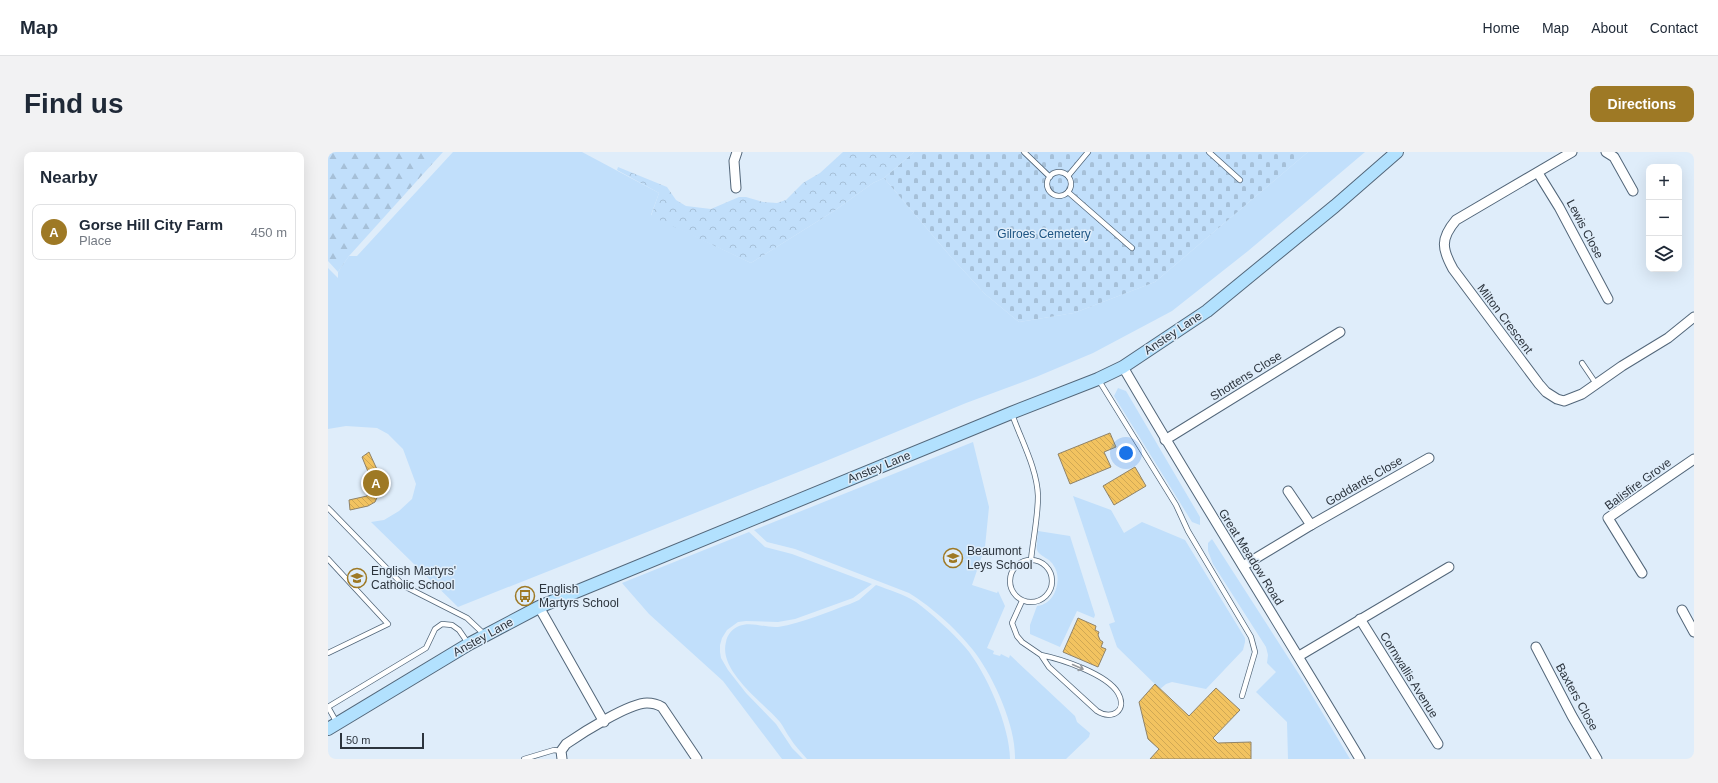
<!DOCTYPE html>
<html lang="en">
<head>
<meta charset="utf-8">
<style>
  body { margin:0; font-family:Arial,sans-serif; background:#f2f2f3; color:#1f2937 }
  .controls { position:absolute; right:12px; top:12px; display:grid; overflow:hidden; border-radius:8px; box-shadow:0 4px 16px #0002 }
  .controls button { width:36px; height:36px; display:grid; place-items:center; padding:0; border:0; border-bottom:1px solid #e0e1e3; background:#fff; color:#1f2937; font:20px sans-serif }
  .scale { position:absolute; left:12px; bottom:10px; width:84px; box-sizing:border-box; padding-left:4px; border:2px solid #2c343d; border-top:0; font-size:11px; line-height:14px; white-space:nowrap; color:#2c343d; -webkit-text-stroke:3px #dfedfa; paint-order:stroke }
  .you { position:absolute; left:798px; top:301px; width:14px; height:14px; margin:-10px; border:3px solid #fff; border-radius:50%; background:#1a73e8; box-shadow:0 0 0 6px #1a73e833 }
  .badge { display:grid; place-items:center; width:26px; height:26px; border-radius:50%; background:#9e7925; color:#fff; font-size:13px; font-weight:700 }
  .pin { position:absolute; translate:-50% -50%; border:2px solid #fff; box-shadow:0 1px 4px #0006 }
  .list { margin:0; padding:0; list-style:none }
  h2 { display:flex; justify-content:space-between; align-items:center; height:52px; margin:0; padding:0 16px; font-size:17px }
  h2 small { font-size:13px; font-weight:400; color:#747a83 }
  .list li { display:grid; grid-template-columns:26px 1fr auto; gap:12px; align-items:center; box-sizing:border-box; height:56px; margin:0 8px 8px; padding:0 8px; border:1px solid #e0e1e3; border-radius:8px }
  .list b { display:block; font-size:15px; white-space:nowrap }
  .list p { margin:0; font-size:13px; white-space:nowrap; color:#747a83 }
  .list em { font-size:13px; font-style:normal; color:#747a83 }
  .icon { flex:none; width:22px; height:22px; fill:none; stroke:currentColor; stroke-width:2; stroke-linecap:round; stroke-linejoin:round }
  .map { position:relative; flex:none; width:1366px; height:607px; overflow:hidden; border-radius:8px }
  header { display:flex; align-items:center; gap:24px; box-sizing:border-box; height:56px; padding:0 20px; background:#fff; border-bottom:1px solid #e0e1e3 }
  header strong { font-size:19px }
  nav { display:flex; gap:22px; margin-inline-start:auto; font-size:14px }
  .intro { display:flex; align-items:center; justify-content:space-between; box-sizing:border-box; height:96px; padding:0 24px }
  h1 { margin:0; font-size:28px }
  .button { padding:10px 18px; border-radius:8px; background:#9e7925; color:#fff; font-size:14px; font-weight:700 }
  main { display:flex; gap:24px; padding:0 24px }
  aside { flex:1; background:#fff; border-radius:8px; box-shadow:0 4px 16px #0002 }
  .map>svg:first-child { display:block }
  .green { fill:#c1dffb }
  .forest { fill:url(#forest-firs) }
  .cemetery { fill:url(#cemetery-stones) }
  .park { fill:url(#park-crowns) }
  .building { fill:url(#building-back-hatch); stroke:#8f836a }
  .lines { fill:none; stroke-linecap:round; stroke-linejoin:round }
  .lane-casing { stroke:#53677a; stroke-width:6 }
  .street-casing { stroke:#53677a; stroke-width:11 }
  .secondary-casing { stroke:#53677a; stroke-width:14 }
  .lane { stroke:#fff; stroke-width:4.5 }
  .street { stroke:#fff; stroke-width:9 }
  .secondary { stroke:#b2e1fe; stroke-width:12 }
  .oneway { stroke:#969a9e }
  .labels { text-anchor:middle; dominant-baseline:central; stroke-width:3; stroke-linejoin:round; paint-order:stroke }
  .street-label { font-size:12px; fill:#2c343d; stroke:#dfedfa }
  .park-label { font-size:12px; fill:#1d5482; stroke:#dfedfa }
  .poi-label { font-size:12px; fill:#2c343d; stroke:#dfedfa; text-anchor:start }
</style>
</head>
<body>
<header>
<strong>Map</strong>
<nav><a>Home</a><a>Map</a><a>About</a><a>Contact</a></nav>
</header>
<div class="intro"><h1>Find us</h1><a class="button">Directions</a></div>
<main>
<aside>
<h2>Nearby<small></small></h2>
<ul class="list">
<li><span class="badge">A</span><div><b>Gorse Hill City Farm</b><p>Place</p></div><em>450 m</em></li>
</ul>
</aside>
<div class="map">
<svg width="1366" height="607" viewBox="0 0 1366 607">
  <defs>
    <pattern id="forest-firs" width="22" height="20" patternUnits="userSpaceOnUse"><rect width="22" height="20" fill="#c1dffb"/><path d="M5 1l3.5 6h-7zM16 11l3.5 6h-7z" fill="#a6c0d8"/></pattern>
    <pattern id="cemetery-stones" width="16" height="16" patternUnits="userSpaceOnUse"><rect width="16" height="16" fill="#c1dffb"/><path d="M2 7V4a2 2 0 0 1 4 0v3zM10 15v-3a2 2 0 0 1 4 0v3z" fill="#a6c0d8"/></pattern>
    <pattern id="park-crowns" width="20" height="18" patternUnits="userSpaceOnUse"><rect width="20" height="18" fill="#c1dffb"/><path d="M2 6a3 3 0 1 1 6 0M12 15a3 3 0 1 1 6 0" fill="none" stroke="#a6c0d8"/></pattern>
    <pattern id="building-back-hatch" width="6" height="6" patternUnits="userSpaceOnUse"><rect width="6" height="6" fill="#f2c360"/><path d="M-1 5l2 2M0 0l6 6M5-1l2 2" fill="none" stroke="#d0a854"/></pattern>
  </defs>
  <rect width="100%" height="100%" fill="#dfedfa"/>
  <g class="green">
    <polygon points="125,0 254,0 331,41 323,63 423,111 506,59 545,31 556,26 623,105 657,142 691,170 746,161 827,130 980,0 1037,0 920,99 844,159 765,201 708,225 638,251 498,309 130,455 43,370 56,368 71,359 84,347 88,332 75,297 60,282 49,276 18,274 0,277 0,116 10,126 10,120 21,104 29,104"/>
    <polygon points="790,236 798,239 872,365 872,373 864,370 786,244"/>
    <path d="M645,290L661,355L657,395L644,433L669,441L670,439L677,454L659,496L666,499L665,502L672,504L673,502L681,506L682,503L747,564L749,570L762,581L761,585L738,607H687C688,575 667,528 648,502C632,480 604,455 581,441L467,397L439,390L426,378Z"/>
    <polygon points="745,344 783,358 796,381 814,370 857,388 917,486 917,490 915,498 878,537 844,530 838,532 832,537 789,495 781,472 787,470"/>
    <path d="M710,379L742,384L767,463L766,466L749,459L732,495L702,482V473L709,454C717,453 722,449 726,442C732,430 731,417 721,408C717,405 711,403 709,398C708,393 710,385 710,379Z"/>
    <polygon points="421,380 437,395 464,402 544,432 525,446 467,467 450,470 418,469 410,470 399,478 394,486 392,493 392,500 393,506 400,518 418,541 448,572 464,596 475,607 454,607 395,529 321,462 294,431"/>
    <polygon points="884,387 976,530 1022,607 960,607 959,570 928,540 948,520 939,511 940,503 938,495 885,412 880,399 880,391"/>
    <path d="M548,433C561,438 576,442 588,450C604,462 624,480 637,495C658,519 682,575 682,607H479C473,600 466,593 462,586C458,581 456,575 452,570C436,551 390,519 398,490C399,483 404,477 411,474C423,469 437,476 450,475C475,471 499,460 522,452L531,448Z"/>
  </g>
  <polygon class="forest" points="0,0 115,0 21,104 10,120 0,109"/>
  <polygon class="cemetery" points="586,0 980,0 827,130 746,161 691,170 657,142 623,105 556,26"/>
  <polygon class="park" points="515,0 586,0 556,26 545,31 506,59 423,111 323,64 331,41 289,18 290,15 339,35 348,48 358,54 383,57 411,45 418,45 435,50 449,51 458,48 475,31 492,21"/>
  <g class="building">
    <polygon points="782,281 788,295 776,300 783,315 742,332 730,302"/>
    <polygon points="41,300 53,326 52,339 47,350 40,354 22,358 21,348 39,344 43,336 43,327 34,305"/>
    <polygon points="807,315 818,334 786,353 775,334"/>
    <polygon points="750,466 768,474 767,478 771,480 770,483 772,488 775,490 773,495 778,497 770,515 735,500"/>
    <polygon points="827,532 861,564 888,536 912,558 885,586 890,591 923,590 923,607 822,607 831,597 820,587 811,550"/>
  </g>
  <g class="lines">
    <defs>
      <g id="lane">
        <polyline points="696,0 722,25"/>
        <polyline points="881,0 912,28"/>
        <circle cx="731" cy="32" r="12"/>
        <polyline points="740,24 760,0"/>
        <polyline points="740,40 804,96"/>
        <polyline points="1254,211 1269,233"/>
        <polyline points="770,227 848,353 860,379 923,485 927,500 914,544"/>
        <path d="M684,262C693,288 709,316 710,344C710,365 705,387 703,408"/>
        <polyline points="0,356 76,434 139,466 157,483"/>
        <polyline points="0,407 60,472 0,501"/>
        <circle cx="703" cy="429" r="21"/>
        <path d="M694,449L684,471L689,484L694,490L713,503L721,515L769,559C784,569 800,558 790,541C779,522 733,507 713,503"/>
        <polyline points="0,555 98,496 107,477 114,472 124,473 131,478 140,491"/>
        <polyline points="0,555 9,571"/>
        <polyline points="196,607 226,598 233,599"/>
      </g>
      <g id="street">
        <path d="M1244,0L1128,68C1112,87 1114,97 1125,117L1211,232L1218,240L1229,247L1236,249L1254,242L1294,214L1340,186L1366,165"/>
        <polyline points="1278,0 1286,5 1305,39"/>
        <polyline points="1210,21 1231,55 1280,147"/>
        <polyline points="408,36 406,9 409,0"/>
        <path d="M795,215C872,347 954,476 1032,607"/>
        <polyline points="837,288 1012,180"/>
        <polyline points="960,339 983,373"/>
        <polyline points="915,414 983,373 1101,306"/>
        <polyline points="1314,421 1280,366 1366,307"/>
        <polyline points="211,455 276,570"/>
        <polyline points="1354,458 1366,480"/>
        <polyline points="1032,467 1110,592"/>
        <polyline points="1208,495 1244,564 1269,607"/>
        <polyline points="971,504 1121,415"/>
        <path d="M234,607L233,599L238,592C254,581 301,551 319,551C325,551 329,552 334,555L369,607"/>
      </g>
      <polyline id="secondary" points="0,577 141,492 211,455 683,261 770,227 795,215 879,159 1007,54 1069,0"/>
    </defs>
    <use href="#lane" class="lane-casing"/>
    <use href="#street" class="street-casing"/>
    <use href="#secondary" class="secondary-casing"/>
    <use href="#lane" class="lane"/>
    <use href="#street" class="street"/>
    <use href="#secondary" class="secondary"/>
  </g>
  <defs><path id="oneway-shaft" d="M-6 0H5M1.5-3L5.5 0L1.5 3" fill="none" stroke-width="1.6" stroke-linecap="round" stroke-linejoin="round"/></defs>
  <use class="oneway" href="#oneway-shaft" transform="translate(750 515) rotate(24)"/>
  <defs>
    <symbol id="school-ring" viewBox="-11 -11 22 22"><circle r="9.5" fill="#dfedfa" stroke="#9e7925" stroke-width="1.5"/><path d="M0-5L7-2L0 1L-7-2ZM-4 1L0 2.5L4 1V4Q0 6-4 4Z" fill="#9e7925"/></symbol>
    <symbol id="bus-ring" viewBox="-11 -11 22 22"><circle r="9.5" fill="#dfedfa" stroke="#9e7925" stroke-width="1.5"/><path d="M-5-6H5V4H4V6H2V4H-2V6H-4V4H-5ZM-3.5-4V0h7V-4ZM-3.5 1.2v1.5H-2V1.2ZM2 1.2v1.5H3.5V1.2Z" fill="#9e7925"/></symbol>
  </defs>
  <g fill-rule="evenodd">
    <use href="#school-ring" x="614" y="395" width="22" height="22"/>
    <use href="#school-ring" x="18" y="415" width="22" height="22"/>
    <use href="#bus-ring" x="186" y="433" width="22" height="22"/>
  </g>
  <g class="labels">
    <g class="street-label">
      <text transform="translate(1257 77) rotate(62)">Lewis Close</text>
      <text transform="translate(1177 167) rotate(53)">Milton Crescent</text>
      <text transform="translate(845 181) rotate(-34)">Anstey Lane</text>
      <text transform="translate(918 224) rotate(-32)">Shottens Close</text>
      <text transform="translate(551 315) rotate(-22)">Anstey Lane</text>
      <text transform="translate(1036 329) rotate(-30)">Goddards Close</text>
      <text transform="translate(1310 332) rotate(-36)">Balisfire Grove</text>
      <text transform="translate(923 405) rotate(58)">Great Meadow Road</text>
      <text transform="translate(155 485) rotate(-29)">Anstey Lane</text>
      <text transform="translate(1081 523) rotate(58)">Cornwallis Avenue</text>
      <text transform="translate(1249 545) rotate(61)">Baxters Close</text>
    </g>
    <g class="park-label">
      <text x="716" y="82">Gilroes Cemetery</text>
    </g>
    <g class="poi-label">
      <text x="639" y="399">Beaumont<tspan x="639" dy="14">Leys School</tspan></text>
      <text x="43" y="419">English Martyrs'<tspan x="43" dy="14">Catholic School</tspan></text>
      <text x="211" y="437">English<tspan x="211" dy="14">Martyrs School</tspan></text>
    </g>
  </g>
</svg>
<div class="controls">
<button>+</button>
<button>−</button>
<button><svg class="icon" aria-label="layers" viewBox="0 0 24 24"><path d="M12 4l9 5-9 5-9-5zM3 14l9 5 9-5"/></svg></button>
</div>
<div class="scale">50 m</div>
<div class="you"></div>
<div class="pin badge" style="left:48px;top:331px">A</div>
</div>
</main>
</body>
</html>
